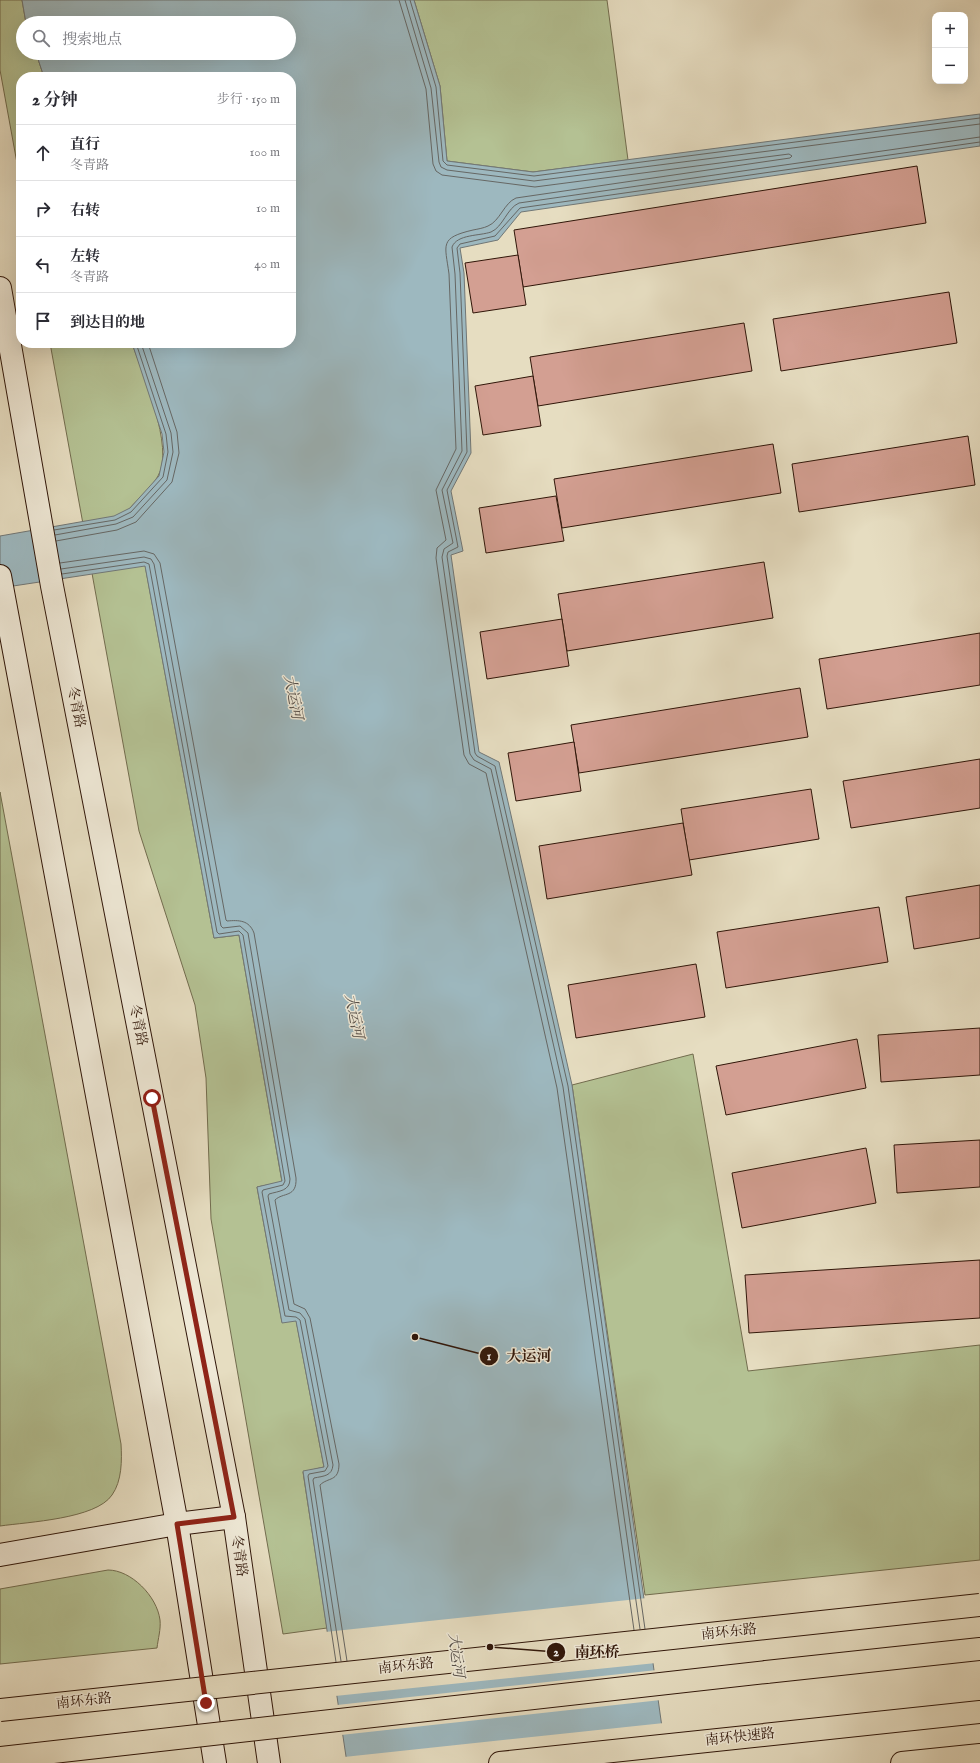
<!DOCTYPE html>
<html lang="zh">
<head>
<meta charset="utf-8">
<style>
  body { margin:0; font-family:"IM FELL English","Noto Serif SC",serif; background:#f7f7f7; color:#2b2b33 }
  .controls { position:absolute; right:12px; top:12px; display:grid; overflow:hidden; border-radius:8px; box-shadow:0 4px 16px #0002 }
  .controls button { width:36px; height:36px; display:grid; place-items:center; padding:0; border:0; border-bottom:1px solid #e1e1e2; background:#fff; color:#2b2b33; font:20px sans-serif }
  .stop { position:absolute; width:12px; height:12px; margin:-9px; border:3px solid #8f2418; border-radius:50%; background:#fff }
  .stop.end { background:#8f2418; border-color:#fff; box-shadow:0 1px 4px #0008 }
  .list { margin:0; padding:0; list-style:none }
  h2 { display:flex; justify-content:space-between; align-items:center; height:52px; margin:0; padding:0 16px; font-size:17px }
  h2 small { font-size:13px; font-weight:400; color:#7c7c81 }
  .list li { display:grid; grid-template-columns:26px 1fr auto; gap:12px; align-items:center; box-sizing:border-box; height:56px; padding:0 16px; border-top:1px solid #e1e1e2 }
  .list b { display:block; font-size:15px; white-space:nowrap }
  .list p { margin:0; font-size:13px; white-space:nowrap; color:#7c7c81 }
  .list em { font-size:13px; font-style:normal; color:#7c7c81 }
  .icon { flex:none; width:22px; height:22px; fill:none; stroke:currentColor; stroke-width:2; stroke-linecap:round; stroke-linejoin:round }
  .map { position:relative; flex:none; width:980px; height:1763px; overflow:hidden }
  .search { position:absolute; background:#fff; box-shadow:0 4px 16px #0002; left:16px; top:16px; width:280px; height:44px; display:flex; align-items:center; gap:10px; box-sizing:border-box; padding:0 14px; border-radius:22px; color:#7c7c81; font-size:15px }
  .panel { position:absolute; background:#fff; box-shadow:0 4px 16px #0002; left:16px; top:72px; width:280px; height:276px; border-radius:16px }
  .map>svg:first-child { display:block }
  .green { fill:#b4c193; stroke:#726c4e }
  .water { fill:#9db8bf; stroke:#717776 }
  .pier { fill:#e6ddc1 }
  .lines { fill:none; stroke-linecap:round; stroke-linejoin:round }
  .shore { stroke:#666764; stroke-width:1 }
  .building { fill:#d39f92; stroke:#301609 }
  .secondary-casing { stroke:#301609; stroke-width:24 }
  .trunk-casing { stroke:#301609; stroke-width:24 }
  .secondary { stroke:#efe9d7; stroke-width:22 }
  .trunk { stroke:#e6ddc1; stroke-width:22 }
  .primary-bridge-casing { stroke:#301609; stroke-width:24; stroke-linecap:butt }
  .trunk-bridge-casing { stroke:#301609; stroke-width:24; stroke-linecap:butt }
  .primary-bridge { stroke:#e6ddc1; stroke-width:22 }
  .trunk-bridge { stroke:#e6ddc1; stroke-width:22 }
  .route { stroke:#8f2418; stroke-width:5 }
  .labels { text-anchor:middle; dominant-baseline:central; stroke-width:3; stroke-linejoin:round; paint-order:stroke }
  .street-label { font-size:14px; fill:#301609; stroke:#efe9d7 }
  .water-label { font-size:15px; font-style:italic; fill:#564f49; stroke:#efe9d7 }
  .leader { fill:none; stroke:#301609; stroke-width:1.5 }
  .callout-dot { fill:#301609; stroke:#efe9d7; stroke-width:1.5 }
  .mark-label { font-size:12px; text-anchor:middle; font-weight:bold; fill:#fff }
  .callout-label { font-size:15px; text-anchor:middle; font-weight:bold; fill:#301609; stroke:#efe9d7; stroke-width:3; stroke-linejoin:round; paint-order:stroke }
</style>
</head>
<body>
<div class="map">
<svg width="980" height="1763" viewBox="0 0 980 1763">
  <rect width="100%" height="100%" fill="#e6ddc1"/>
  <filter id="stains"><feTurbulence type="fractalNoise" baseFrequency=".005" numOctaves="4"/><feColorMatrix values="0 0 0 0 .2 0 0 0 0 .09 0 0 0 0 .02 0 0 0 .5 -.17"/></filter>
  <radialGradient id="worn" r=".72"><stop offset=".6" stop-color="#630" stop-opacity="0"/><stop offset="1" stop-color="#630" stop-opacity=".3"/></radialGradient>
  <g class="green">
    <polygon points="0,0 22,0 26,23 23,23 23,53 36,53 44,77 21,77 21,185 0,70"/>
    <polygon points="414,0 607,0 628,160 533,172 447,161 440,86"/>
    <path d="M50,343H132C142,373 175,448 158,476C151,488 139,498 130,508L145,565L214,938L239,935L282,1182L257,1187L282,1322L296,1320L324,1467L303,1472L327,1628L283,1634L211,1219L206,1078L195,1005L139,831Z"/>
    <path d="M0,792L121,1444C122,1460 122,1481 112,1495C96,1519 28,1522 0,1526Z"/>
    <polygon points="693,1054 748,1371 980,1345 980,1560 645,1595 572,1085"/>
    <path d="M108,1570C131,1570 157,1596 160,1620C161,1629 158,1639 157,1648L0,1664V1589Z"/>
  </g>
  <polygon class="water" points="22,0 414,0 440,86 447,161 533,172 980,114 980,146 521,212 498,240 460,248 464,273 471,453 451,491 463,551 451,555 479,752 499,762 572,1085 667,1763 347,1763 303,1471 324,1467 296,1321 282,1323 257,1187 282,1181 239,935 214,938 145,566 0,588 0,536 114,516 130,508 159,476 164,452 162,434 132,343 291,343 291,77 44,77 36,53 289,53 289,23 26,23"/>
  <g class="pier">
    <polygon points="647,1598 656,1663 335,1696 325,1632"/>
    <polygon points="657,1670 661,1700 341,1735 337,1705"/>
    <polygon points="664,1723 669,1763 345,1763 344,1757"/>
  </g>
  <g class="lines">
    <g class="shore">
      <path d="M399,0L426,89L433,164L436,171L442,175L535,187L789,154L792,156L790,158L516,198C504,203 500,221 488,226C484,228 478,229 473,230C439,238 445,244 449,274L456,449L436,490L446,540L437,548L436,558L464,755L469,764L486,773L557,1088L634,1630"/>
      <polyline points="405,0 431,88 439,162 441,167 447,170 534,181 980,124"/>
      <polyline points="410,0 436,87 443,161 447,165 534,176 980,118"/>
      <polyline points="54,530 115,520 131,512 163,477 168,452 166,434 136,343"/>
      <polyline points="55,535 116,524 133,517 167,480 173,452 171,433 141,343"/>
      <polyline points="56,541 117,530 136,522 172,482 179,453 177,432 148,343"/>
      <path d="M60,563L144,551L154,554L160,563L226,920L227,921C239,920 249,920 254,933L296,1178C297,1198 283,1192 275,1200L294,1304L305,1309L310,1318L339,1464C339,1482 328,1477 320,1485L347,1661"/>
      <path d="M61,569L144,557L151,559L154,564L221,926L223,928L240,926L248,933L290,1179C290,1191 279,1191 269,1194L268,1196L289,1310L300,1313L305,1319L333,1465C332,1476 324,1476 314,1478L313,1480L341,1661"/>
      <polyline points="62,574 144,562 149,564 217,932 219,934 239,931 243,935 285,1181 283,1185 263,1190 262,1192 285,1316 296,1317 300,1320 328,1466 325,1471 309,1474 308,1476 336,1662"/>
      <path d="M640,1629L563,1087L491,769L474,760L470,754L442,557L444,549L453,543L442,490L462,451L455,274L452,247C457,234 480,236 491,232C503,227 507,208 519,203L980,137"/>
      <polyline points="645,1629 568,1086 495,766 477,756 475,753 447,556 448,552 458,547 447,490 467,452 460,273 457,248 460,244 495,236 520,208 980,142"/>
    </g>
  </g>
  <g class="building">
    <polygon points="917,166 926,223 523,287 514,230"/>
    <polygon points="518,255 526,305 473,313 465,263"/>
    <polygon points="949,292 957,343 781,371 773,319"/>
    <polygon points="744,323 752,371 538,406 530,357"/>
    <polygon points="533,376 541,426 483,435 475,386"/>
    <polygon points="968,436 975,485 799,512 792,464"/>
    <polygon points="773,444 781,493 562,528 554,479"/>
    <polygon points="556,496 564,541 486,553 479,508"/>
    <polygon points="764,562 773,618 567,651 558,594"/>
    <polygon points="562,619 569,666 487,679 480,632"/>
    <polygon points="980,633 980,685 827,709 819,659"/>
    <polygon points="800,688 808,737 579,773 571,725"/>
    <polygon points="574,742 581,791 516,801 508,753"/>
    <polygon points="980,759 980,808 851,828 843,781"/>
    <polygon points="811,789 819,839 689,860 681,809"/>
    <polygon points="683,823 692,875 547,899 539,846"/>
    <polygon points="980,885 980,938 914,949 906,897"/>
    <polygon points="879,907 888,962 726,988 717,932"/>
    <polygon points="696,964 705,1017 576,1038 568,985"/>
    <polygon points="980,1028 980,1075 881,1082 878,1035"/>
    <polygon points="857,1039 866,1088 726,1115 716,1066"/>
    <polygon points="980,1140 980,1187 897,1193 894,1145"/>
    <polygon points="866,1148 876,1203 742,1228 732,1173"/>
    <polygon points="980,1260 980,1318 749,1333 745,1275"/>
  </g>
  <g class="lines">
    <defs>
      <g id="secondary">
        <polyline points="0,288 52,586 234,1517 269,1763"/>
        <polyline points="0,576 177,1524 215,1763"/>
        <polyline points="0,1555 177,1524 234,1517"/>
      </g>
      <g id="trunk">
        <polyline points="766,1672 980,1649"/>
        <polyline points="500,1763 980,1712"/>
        <polyline points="902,1763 980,1755"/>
      </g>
    </defs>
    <use href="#secondary" class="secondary-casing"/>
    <use href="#trunk" class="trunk-casing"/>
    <use href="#secondary" class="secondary"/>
    <use href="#trunk" class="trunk"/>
    <defs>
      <polyline id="primary-bridge" points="0,1710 980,1605"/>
      <polyline id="trunk-bridge" points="0,1758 766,1672"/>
    </defs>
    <use href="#primary-bridge" class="primary-bridge-casing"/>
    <use href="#trunk-bridge" class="trunk-bridge-casing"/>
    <use href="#primary-bridge" class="primary-bridge"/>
    <use href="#trunk-bridge" class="trunk-bridge"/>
  </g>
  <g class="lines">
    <polyline class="route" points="152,1098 234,1517 177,1524 206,1703"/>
  </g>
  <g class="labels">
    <g class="street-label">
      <text transform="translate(76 707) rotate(79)">冬青路</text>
      <text transform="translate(138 1025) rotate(79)">冬青路</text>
      <text transform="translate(239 1556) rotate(82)">冬青路</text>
      <text transform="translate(729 1632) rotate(-6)">南环东路</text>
      <text transform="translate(406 1666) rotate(-6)">南环东路</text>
      <text transform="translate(84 1701) rotate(-6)">南环东路</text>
      <text transform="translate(740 1737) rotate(-6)">南环快速路</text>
    </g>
    <g class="water-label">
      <text transform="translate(293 697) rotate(79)">大运河</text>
      <text transform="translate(354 1016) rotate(79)">大运河</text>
      <text transform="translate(456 1655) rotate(83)">大运河</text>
    </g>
  </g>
  <path class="leader" d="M415 1337L489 1356M490 1647L556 1652"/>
  <g class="callout-dot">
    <circle cx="415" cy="1337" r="4"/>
    <circle cx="490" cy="1647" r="4"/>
    <circle cx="489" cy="1356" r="10"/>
    <circle cx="556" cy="1652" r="10"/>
  </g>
  <g class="mark-label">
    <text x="489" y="1360">1</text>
    <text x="556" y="1656">2</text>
  </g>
  <g class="callout-label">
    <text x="529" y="1361">大运河</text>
    <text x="597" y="1657">南环桥</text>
  </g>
  <rect width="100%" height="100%" filter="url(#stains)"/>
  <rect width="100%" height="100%" fill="url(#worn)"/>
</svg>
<div class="controls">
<button>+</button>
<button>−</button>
</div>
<div class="stop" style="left:152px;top:1098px"></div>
<div class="stop end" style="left:206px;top:1703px"></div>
<div class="search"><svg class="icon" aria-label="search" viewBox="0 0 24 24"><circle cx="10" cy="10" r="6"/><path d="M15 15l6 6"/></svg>搜索地点</div>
<section class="panel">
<h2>2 分钟<small>步行 · 150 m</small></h2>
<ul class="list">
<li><svg class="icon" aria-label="ahead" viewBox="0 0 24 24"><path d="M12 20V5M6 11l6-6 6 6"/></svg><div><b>直行</b><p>冬青路</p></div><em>100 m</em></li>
<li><svg class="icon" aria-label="right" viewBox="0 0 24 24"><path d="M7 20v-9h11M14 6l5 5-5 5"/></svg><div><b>右转</b></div><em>10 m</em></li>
<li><svg class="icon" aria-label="left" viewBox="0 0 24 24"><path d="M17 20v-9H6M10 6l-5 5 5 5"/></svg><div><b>左转</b><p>冬青路</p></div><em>40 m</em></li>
<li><svg class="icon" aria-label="arrive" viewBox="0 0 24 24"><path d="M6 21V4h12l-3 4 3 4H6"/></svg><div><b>到达目的地</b></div></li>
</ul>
</section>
</div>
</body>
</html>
